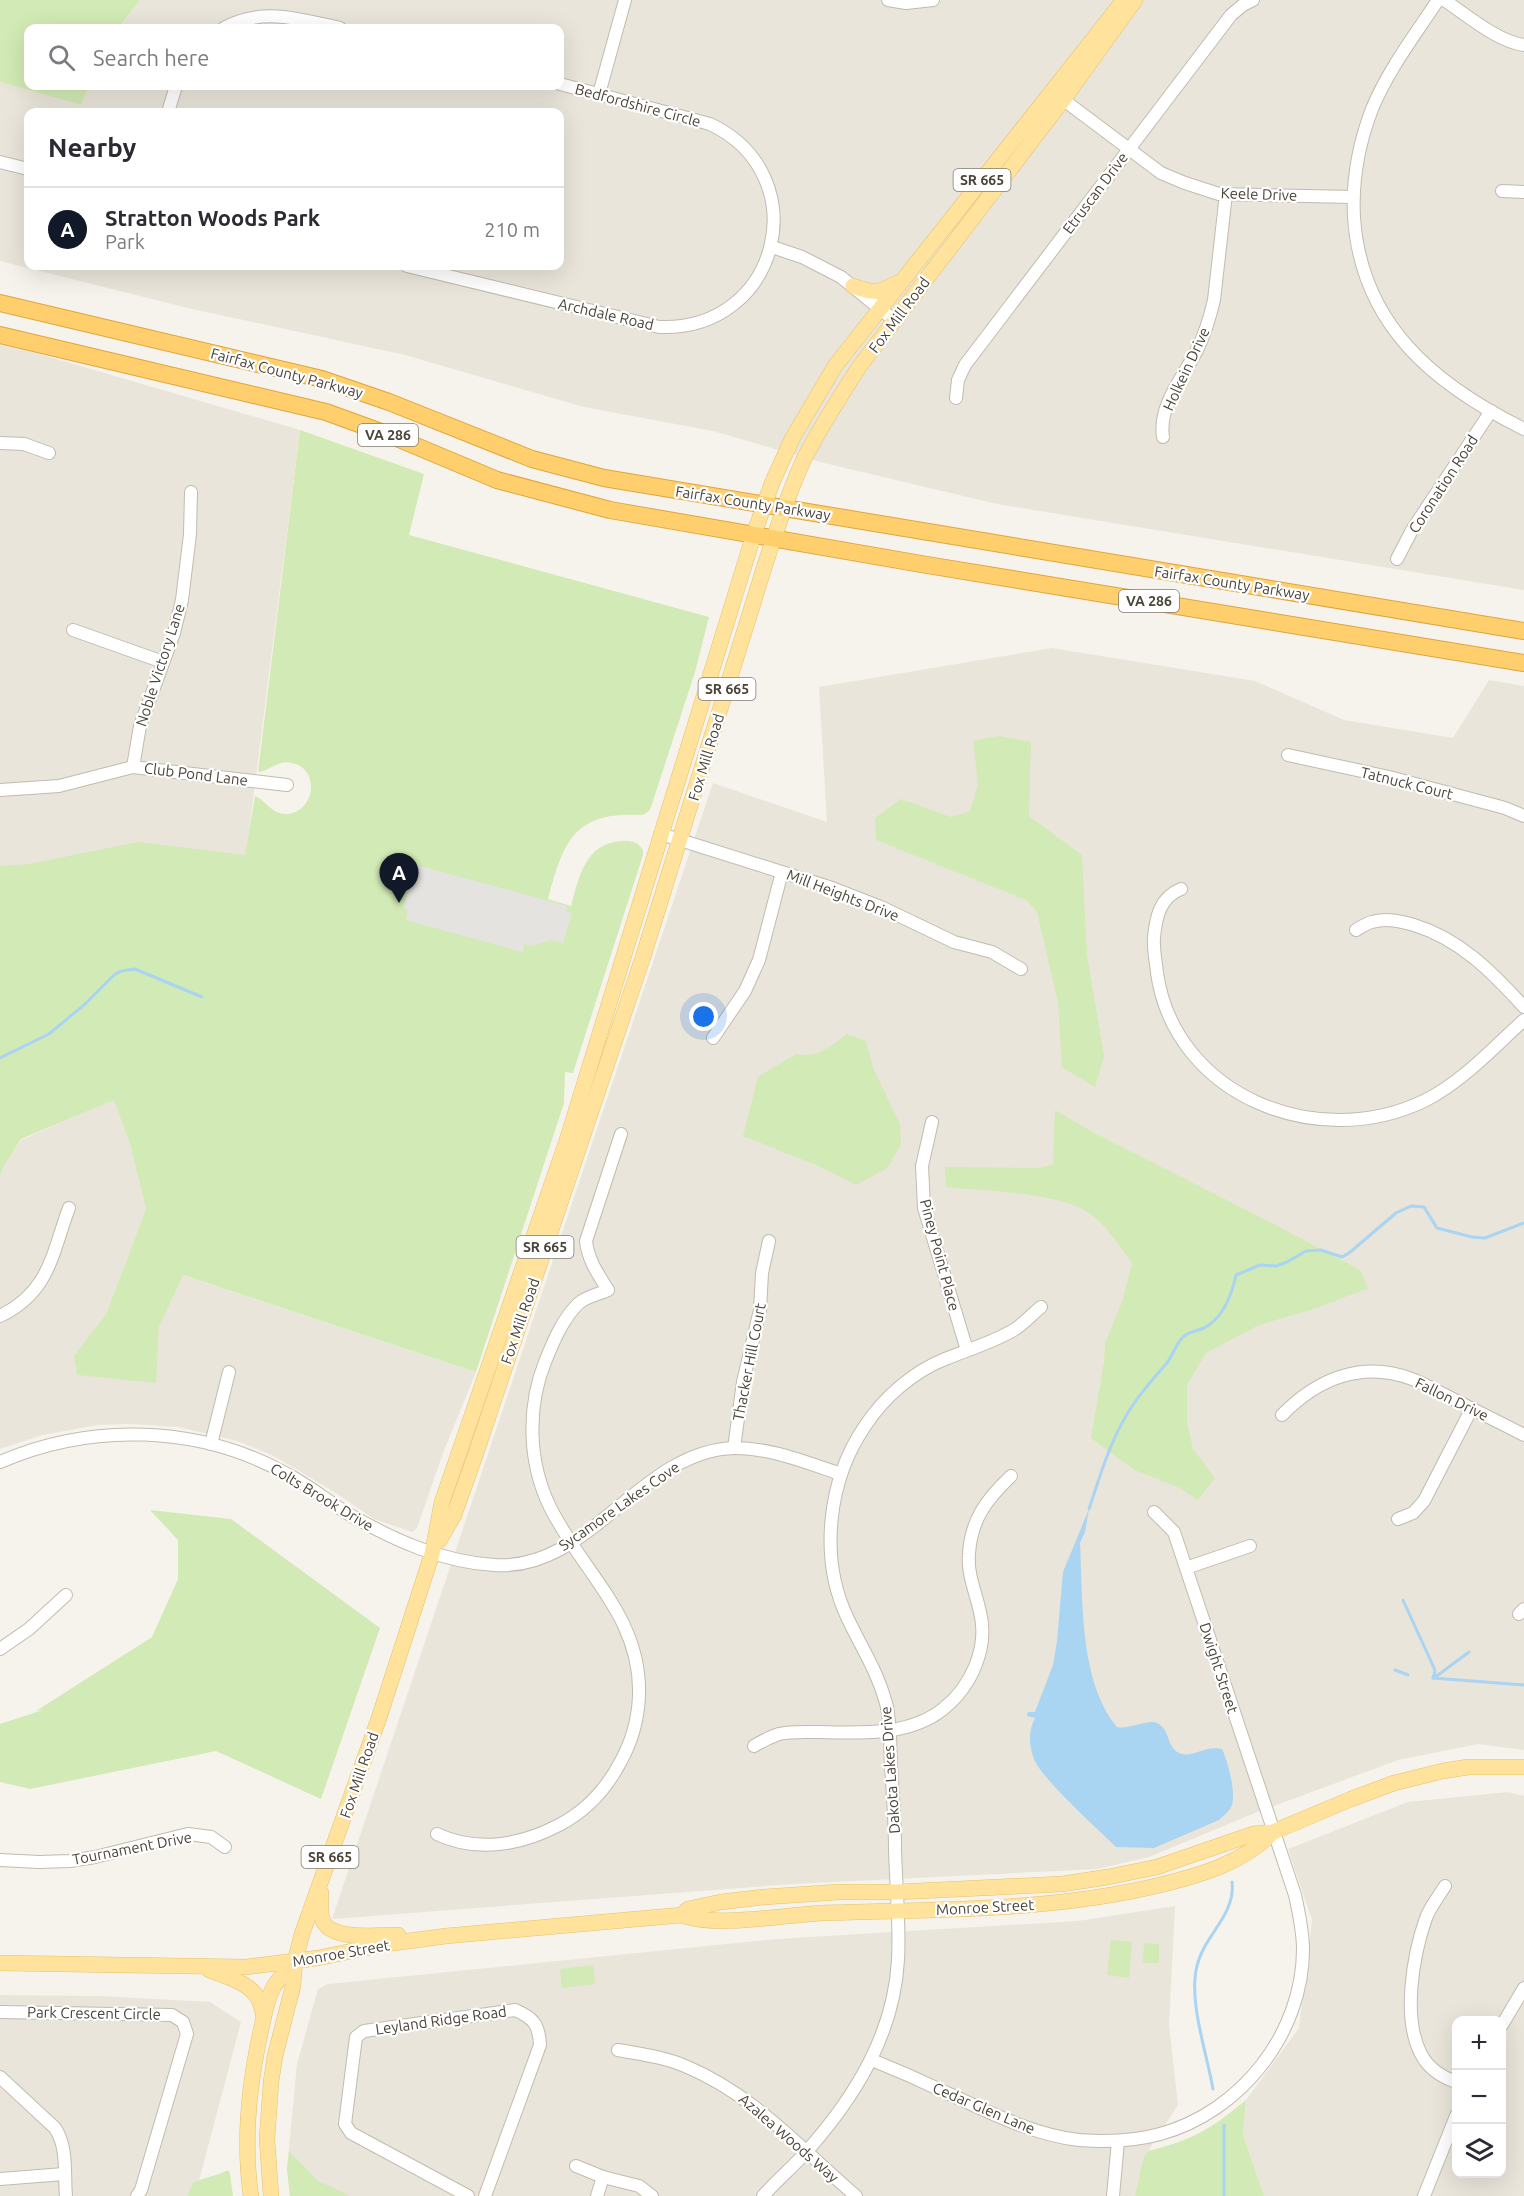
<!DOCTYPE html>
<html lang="en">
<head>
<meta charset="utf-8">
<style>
  body { margin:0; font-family:Ubuntu,sans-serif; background:#f2f2f3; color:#2b2b33 }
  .controls { position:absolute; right:18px; bottom:18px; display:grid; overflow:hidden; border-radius:12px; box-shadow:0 6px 24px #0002 }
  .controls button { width:54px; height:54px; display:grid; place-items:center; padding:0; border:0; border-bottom:2px solid #e1e1e2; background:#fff; color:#2b2b33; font:30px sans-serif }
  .you { position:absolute; left:704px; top:1017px; width:21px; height:21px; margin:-15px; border:4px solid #fff; border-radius:50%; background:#1a73e8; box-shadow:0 0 0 9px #1a73e833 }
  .badge { display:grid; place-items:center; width:39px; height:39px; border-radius:50%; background:#111827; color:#fff; font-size:20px; font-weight:700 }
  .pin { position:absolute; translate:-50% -50px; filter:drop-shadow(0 2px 3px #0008) }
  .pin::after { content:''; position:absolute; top:32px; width:21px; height:18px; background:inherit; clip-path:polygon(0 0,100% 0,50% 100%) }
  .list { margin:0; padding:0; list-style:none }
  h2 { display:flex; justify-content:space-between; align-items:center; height:78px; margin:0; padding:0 24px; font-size:26px }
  h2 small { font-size:20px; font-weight:400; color:#7c7c81 }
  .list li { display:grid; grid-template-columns:39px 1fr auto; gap:18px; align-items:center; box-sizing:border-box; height:84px; padding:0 24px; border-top:2px solid #e1e1e2 }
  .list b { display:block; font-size:22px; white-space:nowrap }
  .list p { margin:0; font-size:20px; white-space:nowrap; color:#7c7c81 }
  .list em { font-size:20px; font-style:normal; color:#7c7c81 }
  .icon { flex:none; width:33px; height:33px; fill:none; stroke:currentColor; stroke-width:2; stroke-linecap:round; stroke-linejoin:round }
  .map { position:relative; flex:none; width:1524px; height:2196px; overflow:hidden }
  .search { position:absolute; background:#fff; box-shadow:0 6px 24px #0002; left:24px; top:24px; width:540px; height:66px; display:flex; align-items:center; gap:15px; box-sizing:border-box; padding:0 21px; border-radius:12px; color:#7c7c81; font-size:22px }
  .panel { position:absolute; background:#fff; box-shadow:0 6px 24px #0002; left:24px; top:108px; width:540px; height:162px; border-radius:12px }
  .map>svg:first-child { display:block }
  .residential { fill:#eae5da; fill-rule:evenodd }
  .green { fill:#d2eab5 }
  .parking { fill:#e5e3e0 }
  .water { fill:#a9d4f2 }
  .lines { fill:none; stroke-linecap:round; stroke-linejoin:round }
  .stream { stroke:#a9d4f2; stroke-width:3 }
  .minor-casing { stroke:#c2bbae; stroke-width:14 }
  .major-casing { stroke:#e6c16a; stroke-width:16 }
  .highway-casing { stroke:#e0a43c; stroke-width:18 }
  .minor { stroke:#fff; stroke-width:12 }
  .major { stroke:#ffe39c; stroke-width:15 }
  .highway { stroke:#ffcf6e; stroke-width:16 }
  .labels { text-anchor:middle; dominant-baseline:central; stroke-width:4.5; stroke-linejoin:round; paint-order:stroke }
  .shield { fill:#fff; stroke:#817c74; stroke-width:1.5 }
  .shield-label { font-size:14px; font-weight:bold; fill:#4b4439 }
  .street-label { font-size:15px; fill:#4b4439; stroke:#fff }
</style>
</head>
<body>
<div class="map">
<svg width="1524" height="2196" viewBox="0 0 1524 2196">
  <rect width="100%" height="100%" fill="#f6f3ec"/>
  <g class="residential">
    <path d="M140,0H1524V590L997,504L820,462L713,431L584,407L405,355L188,308L0,261V82L81,105L89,86H560V28H118ZM28,112H560V266H28Z"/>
    <polygon points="0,345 36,353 300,430 246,855 0,866"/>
    <polygon points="1052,648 1255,681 1344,720 1453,738 1489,680 1524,686 1524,1750 1478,1744 1398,1760 1255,1813 1149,1857 1097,1869 792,1884 332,1919 713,783 827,822 819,687"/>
    <polygon points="115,1099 130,1144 146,1209 106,1314 75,1356 155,1383 159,1327 182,1275 476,1372 443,1453 417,1528 412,1532 374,1519 336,1493 272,1455 237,1441 178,1427 131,1424 97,1425 43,1435 0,1449 0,1176 3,1168 21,1140"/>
    <path d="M1508,1792L1524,1796V2196H1264L1243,2135L1246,2100L1299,2028L1312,1920L1288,1849L1408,1802ZM1456,2020H1502V2174H1456Z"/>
    <polygon points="1175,1906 1169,2024 1178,2105 1143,2159 1135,2196 290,2196 287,2169 297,2064 318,1989 328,1984 777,1939 1078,1921"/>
    <polygon points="0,1995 99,1996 210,2002 241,2022 195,2196 0,2196"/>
  </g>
  <g class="green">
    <polygon points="0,0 140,0 118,28 28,28 28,86 89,86 81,105 0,82"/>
    <path d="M300,430L424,474L409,535L709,617L695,672L650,810L643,815C574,811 564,840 548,899L571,906C579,877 585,843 622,841C631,840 638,842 643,850V855L573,1073L565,1072L564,1103L476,1372L183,1275L159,1327L156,1383L77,1375L74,1356L106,1314L146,1209L130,1144L114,1100L21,1139L3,1168L0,1176V866L29,864L138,842L245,855L255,796C267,801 271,814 286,814C315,813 321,769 292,763C277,759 271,771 258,772Z"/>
    <polygon points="999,736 1031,742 1029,816 1082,855 1087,955 1104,1056 1095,1087 1062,1067 1058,1002 1037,912 1026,900 876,840 875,818 901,799 951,817 970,811 978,785 973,741"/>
    <path d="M847,1034L866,1041L873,1068L900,1124L901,1145L887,1168L857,1185L816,1165L743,1136L758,1077L796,1054C817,1059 831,1046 847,1034Z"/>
    <path d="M1055,1110L1096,1134L1272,1223L1360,1270L1368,1288L1317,1308L1259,1325L1206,1353L1187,1385V1422L1193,1449L1215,1478L1198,1500L1178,1487L1134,1470L1091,1438L1104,1362L1105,1343L1122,1302L1132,1264C1122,1248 1102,1220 1086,1211C1053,1192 985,1191 946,1187L945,1167L1039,1168L1053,1164Z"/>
    <polygon points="150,1510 231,1519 380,1628 321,1799 216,1751 30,1789 0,1782 0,1724 43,1710 36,1711 152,1637 178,1579 178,1540"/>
    <polygon points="1111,1940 1132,1942 1129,1978 1107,1975"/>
    <polygon points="1144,1943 1159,1944 1159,1963 1143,1963"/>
    <polygon points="593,1965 595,1984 562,1988 560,1969"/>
    <path d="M1246,2100L1243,2135L1264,2196H1135L1143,2159L1148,2151C1193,2140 1211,2129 1246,2100Z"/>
    <polygon points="289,2151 317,2180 350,2196 290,2196 287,2169"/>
    <path d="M228,2170L230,2174L233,2196H187L193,2183C205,2177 217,2176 228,2170Z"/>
  </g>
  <polygon class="parking" points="417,865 567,906 566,912 572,913 563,943 550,940 532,946 524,944 523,952 406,920 408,910 403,908"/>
  <path class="water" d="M1089,1509L1085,1532L1080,1543C1083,1600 1079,1681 1117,1727C1128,1730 1149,1719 1157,1723C1171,1729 1166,1750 1182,1754C1194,1757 1205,1745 1222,1749C1228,1761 1236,1793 1232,1805C1229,1812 1224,1815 1219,1820L1154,1848L1116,1847C1099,1830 1041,1778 1034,1759C1029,1746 1028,1731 1035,1718L1027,1716L1028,1712H1035L1053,1665L1057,1641L1063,1572Z"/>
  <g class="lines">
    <g class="stream">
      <polyline points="0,1058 49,1034 84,1005 114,975 121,971 135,969 202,997"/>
      <path d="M1089,1509C1100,1476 1110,1441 1129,1411C1139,1394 1153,1379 1166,1364C1173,1356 1175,1345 1183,1337C1188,1332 1197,1331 1204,1328C1223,1318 1232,1294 1236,1275L1260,1265L1276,1266L1287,1262L1306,1251L1321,1250L1342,1257L1349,1253L1396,1213L1411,1206L1424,1207L1437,1228L1472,1237L1485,1238L1524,1223"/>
      <polyline points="1403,1600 1434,1668 1435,1672 1433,1678"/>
      <polyline points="1395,1670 1408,1675"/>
      <polyline points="1433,1678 1524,1685"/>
      <polyline points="1434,1678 1469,1652"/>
      <path d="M1213,2089C1207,2054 1188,2000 1197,1966C1204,1935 1236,1915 1232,1882"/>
      <polyline points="1224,2125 1224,2196"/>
    </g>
    <defs>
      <g id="minor">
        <polyline points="888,0 906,3 933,0"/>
        <path d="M1438,0C1415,35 1388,70 1372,109C1359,143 1352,181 1354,217C1361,324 1433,384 1524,429"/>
        <path d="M1444,0C1467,15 1498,42 1524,45"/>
        <path d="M224,28C262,7 300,19 340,28"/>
        <polyline points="599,94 625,0"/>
        <polyline points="1057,95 1161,173 1185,183 1219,194 1353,197"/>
        <polyline points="168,112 176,86"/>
        <polyline points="0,162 28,169"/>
        <polyline points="1502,191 1524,192"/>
        <polyline points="772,247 802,257 841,277 895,321"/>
        <path d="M407,266L659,327C780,332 818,175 710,124L560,84"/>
        <polyline points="956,398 958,380 965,365 1231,15 1243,5 1253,0"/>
        <path d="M1163,437C1158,405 1184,376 1197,350C1205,334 1210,317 1214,300L1226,194"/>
        <polyline points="0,443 24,444 49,453"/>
        <polyline points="1397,559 1412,530 1491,411"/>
        <polyline points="73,630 163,662"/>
        <polyline points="1288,755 1389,777 1505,808 1524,816"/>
        <polyline points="133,767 140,726 174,633 182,600 190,534 191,492"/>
        <polyline points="0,790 59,786 133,767 287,785"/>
        <polyline points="661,834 832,888 881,907 954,942 992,952 1021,969"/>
        <path d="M1181,889C1160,897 1156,917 1154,937C1153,950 1156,961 1157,973C1175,1097 1319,1153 1426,1100C1463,1081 1493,1048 1524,1020"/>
        <path d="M1356,930C1361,927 1367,923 1372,922C1387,918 1400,921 1414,925C1460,939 1492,972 1524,1007"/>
        <polyline points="713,1038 745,991 759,960 782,872"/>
        <polyline points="932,1122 922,1166 924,1208 967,1350"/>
        <path d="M0,1316C50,1292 52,1253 69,1208"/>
        <path d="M1282,1415C1317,1379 1362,1360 1412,1379C1425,1384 1437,1391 1449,1397C1474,1410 1499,1422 1524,1435"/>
        <polyline points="211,1444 229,1372"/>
        <polyline points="734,1448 743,1382 760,1310 762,1273 769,1241"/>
        <path d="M0,1462C92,1422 199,1425 287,1474C310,1486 330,1503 352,1516C396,1541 443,1562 494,1565C590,1572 640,1450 735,1448C772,1448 807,1463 841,1474"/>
        <polyline points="1398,1519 1413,1513 1424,1501 1472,1408"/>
        <polyline points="1186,1568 1250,1546"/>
        <polyline points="1519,1614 1524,1609"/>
        <polyline points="0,1649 29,1629 66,1595"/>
        <path d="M754,1746C762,1741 770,1737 779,1734C792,1731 806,1732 820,1732C860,1733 910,1736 943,1709C971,1687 989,1648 980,1612C976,1593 967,1574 969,1554C971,1519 987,1499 1011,1476"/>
        <path d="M437,1834C477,1853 521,1845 559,1825C586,1811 607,1788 621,1761C632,1741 638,1719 639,1696C642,1617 582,1572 550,1507C528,1462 527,1407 545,1362C553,1342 563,1318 579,1303C586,1297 599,1294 608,1290C598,1274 588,1260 586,1241L621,1134"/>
        <polyline points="0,1860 39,1862 70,1861 95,1857 188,1834 211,1837 225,1847"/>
        <path d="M1445,1886C1439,1896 1430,1907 1426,1918C1413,1955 1402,2018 1421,2054C1428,2068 1442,2077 1456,2082"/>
        <polyline points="0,2012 172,2015 183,2022 187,2034 141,2190 137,2196"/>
        <polyline points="1502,2025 1524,1988"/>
        <path d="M618,2050C640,2054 664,2057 685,2066C753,2094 801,2149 856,2196"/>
        <path d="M872,2060C897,2070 922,2081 947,2093C989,2112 1033,2135 1079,2140C1106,2142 1135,2141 1160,2134C1241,2112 1303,2033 1303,1949C1303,1931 1299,1913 1295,1895L1174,1532L1154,1512"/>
        <path d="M0,2077L55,2128C68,2147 64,2174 66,2196"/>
        <polyline points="576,2166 603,2177"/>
        <polyline points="0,2179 64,2174"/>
        <path d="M468,2196L351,2133L345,2124L356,2037L364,2031L515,2010C534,2018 539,2025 540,2045L485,2196"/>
        <polyline points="597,2196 603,2177 639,2186 652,2196"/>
        <path d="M763,2196C777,2180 793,2167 807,2151C855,2097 894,2034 898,1960C900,1924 896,1886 895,1850C895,1822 893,1794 891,1766C890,1745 891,1723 886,1703C877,1670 861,1647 847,1617C819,1557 828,1480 865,1426C884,1397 913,1372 945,1359C967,1350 991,1343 1012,1331C1023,1325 1031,1315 1041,1307"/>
        <polyline points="1113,2196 1118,2141"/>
        <polyline points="1424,2196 1456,2116"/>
      </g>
      <g id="major">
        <path d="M853,286C874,294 878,293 897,283"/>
        <path d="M439,1541L454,1515L475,1456L643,957L765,565C777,529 788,493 804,459C820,427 840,397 859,367L1063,100L1135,0"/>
        <path d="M321,1893C321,1901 319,1912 323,1921C332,1941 379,1935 398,1935"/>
        <polyline points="682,1915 688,1909 721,1902 764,1897 839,1892 897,1892 1062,1884 1108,1877 1157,1867 1253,1834 1273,1832 1351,1799 1394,1783 1443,1771 1468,1767 1524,1767"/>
        <path d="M0,1963L246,1967L318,1958L386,1944L446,1936L682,1915C714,1928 784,1915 822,1913C936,1909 1048,1912 1160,1885C1201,1875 1243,1863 1273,1832"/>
        <path d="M209,1970C233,1979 260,1985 263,2014"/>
        <path d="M251,2196C243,2141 249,2084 261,2030C264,2017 266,2003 272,1990C277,1979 288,1970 295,1961"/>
        <polyline points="271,2196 267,2139 271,2082 275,2056 293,1986 295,1961 302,1934 379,1718 432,1554 442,1502 567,1140 754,534 772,483 792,439 835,366 1124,0"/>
      </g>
      <g id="highway">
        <polyline points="0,303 322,379 389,402 532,459 604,478 1524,631"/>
        <polyline points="0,335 326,412 392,436 497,480 610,510 927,565 1524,663"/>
      </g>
    </defs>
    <use href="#minor" class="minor-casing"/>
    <use href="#major" class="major-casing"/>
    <use href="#highway" class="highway-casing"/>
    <use href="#minor" class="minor"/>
    <use href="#major" class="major"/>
    <use href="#highway" class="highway"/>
  </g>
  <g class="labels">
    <g class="shield">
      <rect x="953.5" y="169" width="57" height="22" rx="4.5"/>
      <rect x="358" y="424" width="60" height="22" rx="4.5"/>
      <rect x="1119" y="590" width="60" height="22" rx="4.5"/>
      <rect x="698.5" y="678" width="57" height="22" rx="4.5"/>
      <rect x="516.5" y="1236" width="57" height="22" rx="4.5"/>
      <rect x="301.5" y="1846" width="57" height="22" rx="4.5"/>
    </g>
    <g class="shield-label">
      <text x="982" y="180">SR 665</text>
      <text x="388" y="435">VA 286</text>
      <text x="1149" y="601">VA 286</text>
      <text x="727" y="689">SR 665</text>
      <text x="545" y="1247">SR 665</text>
      <text x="330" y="1857">SR 665</text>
    </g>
    <g class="street-label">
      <text transform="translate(638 105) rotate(15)">Bedfordshire Circle</text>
      <text transform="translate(1095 193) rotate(-53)">Etruscan Drive</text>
      <text transform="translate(1259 194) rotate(2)">Keele Drive</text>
      <text transform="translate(606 314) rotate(13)">Archdale Road</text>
      <text transform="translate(899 315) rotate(-53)">Fox Mill Road</text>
      <text transform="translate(1186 369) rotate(-65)">Holkein Drive</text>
      <text transform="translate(287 373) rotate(15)">Fairfax County Parkway</text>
      <text transform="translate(1443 484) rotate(-57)">Coronation Road</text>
      <text transform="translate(753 503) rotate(9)">Fairfax County Parkway</text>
      <text transform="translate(1232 583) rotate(9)">Fairfax County Parkway</text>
      <text transform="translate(160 665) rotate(-72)">Noble Victory Lane</text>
      <text transform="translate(706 757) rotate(-73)">Fox Mill Road</text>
      <text transform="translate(196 774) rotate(7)">Club Pond Lane</text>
      <text transform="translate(1407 783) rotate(14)">Tatnuck Court</text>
      <text transform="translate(843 895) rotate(21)">Mill Heights Drive</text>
      <text transform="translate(940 1255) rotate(75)">Piney Point Place</text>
      <text transform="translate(520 1321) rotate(-71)">Fox Mill Road</text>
      <text transform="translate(749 1362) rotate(-79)">Thacker Hill Court</text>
      <text transform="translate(1452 1399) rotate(26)">Fallon Drive</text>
      <text transform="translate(322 1497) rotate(31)">Colts Brook Drive</text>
      <text transform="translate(619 1506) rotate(-35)">Sycamore Lakes Cove</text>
      <text transform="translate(1219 1668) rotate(72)">Dwight Street</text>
      <text transform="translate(890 1770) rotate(-94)">Dakota Lakes Drive</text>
      <text transform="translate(359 1775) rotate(-71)">Fox Mill Road</text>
      <text transform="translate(132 1848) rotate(-11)">Tournament Drive</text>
      <text transform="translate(985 1907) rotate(-3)">Monroe Street</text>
      <text transform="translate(341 1953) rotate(-10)">Monroe Street</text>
      <text transform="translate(94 2013) rotate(1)">Park Crescent Circle</text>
      <text transform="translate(441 2020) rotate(-8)">Leyland Ridge Road</text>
      <text transform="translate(984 2108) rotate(23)">Cedar Glen Lane</text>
      <text transform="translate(789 2138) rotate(41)">Azalea Woods Way</text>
    </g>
  </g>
</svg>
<div class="controls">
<button>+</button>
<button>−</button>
<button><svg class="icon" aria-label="layers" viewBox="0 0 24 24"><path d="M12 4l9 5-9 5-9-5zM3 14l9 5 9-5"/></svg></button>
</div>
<div class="you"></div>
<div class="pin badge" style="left:399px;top:903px">A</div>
<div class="search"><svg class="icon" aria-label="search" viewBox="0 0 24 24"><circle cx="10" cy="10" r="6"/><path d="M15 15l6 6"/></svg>Search here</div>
<section class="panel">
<h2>Nearby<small></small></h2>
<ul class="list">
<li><span class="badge">A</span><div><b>Stratton Woods Park</b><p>Park</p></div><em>210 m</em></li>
</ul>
</section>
</div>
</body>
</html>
